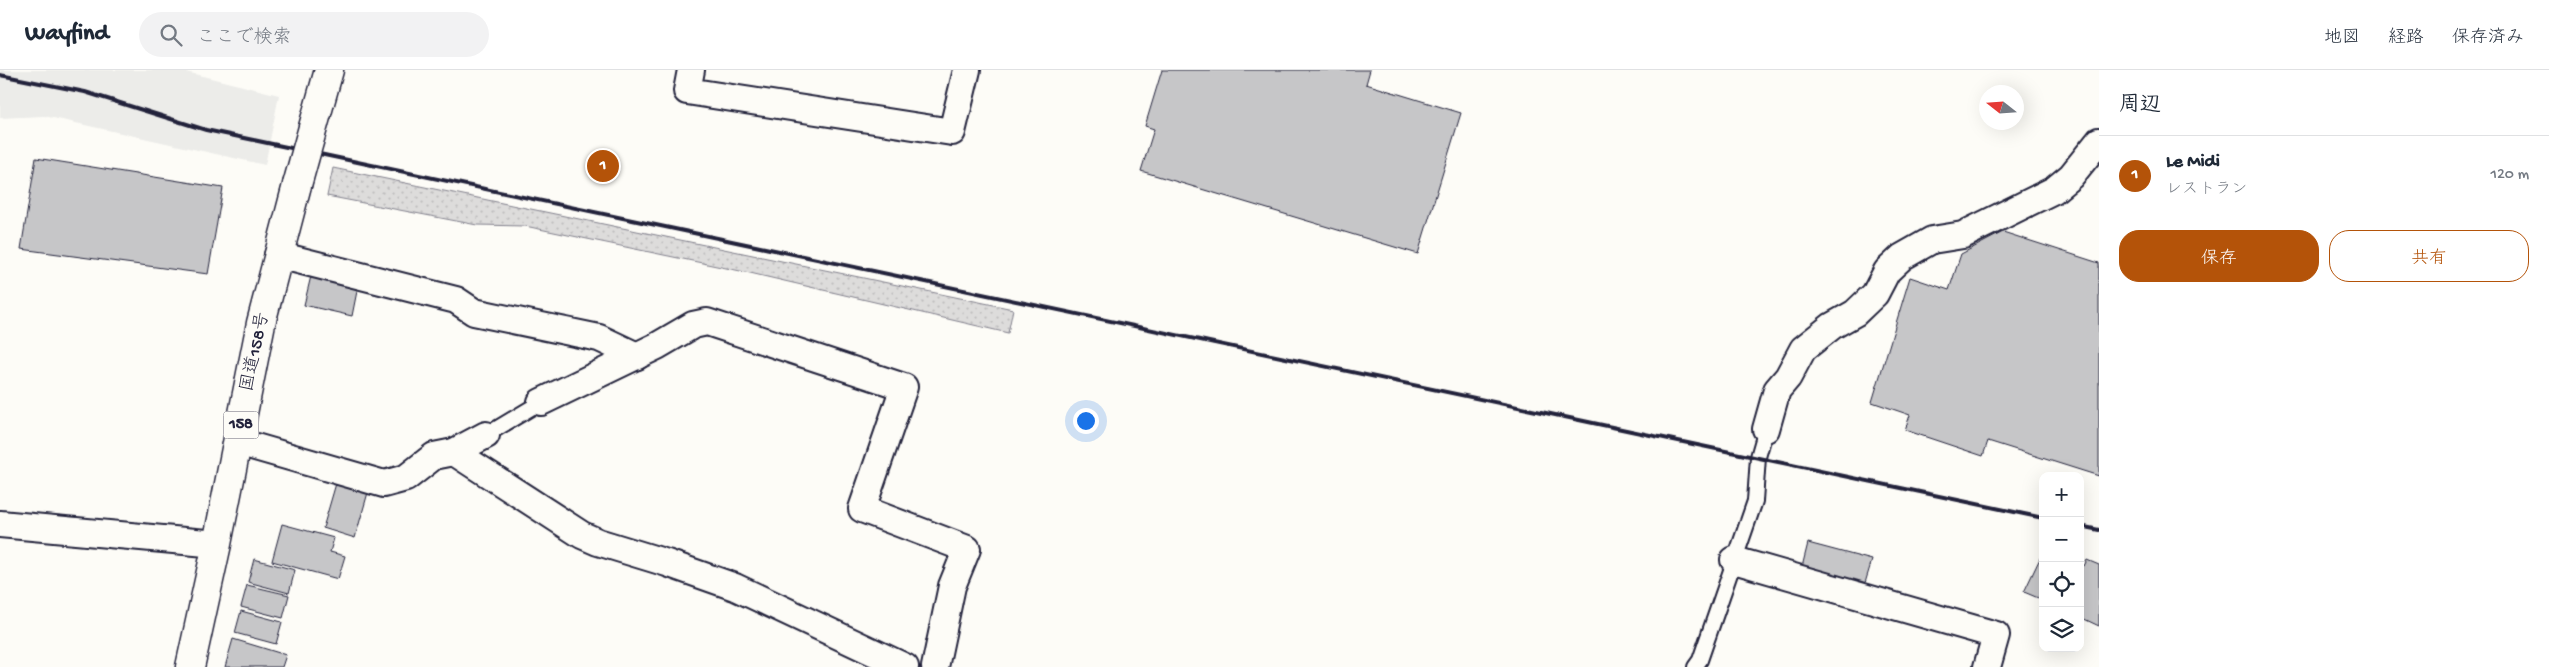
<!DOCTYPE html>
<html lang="ja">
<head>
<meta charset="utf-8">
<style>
  body { margin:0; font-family:"Gochi Hand","Klee One",sans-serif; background:#f2f2f3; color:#1f2937 }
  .controls { position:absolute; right:15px; bottom:15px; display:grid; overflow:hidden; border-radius:10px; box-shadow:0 5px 20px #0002 }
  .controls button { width:45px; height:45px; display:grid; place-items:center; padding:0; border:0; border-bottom:1px solid #e0e1e3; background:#fff; color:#1f2937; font:25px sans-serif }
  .compass { position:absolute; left:1979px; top:15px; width:45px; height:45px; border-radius:50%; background:#fff; box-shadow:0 5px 20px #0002; rotate:287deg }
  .you { position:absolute; left:1085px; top:350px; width:18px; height:18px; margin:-12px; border:4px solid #fff; border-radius:50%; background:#1a73e8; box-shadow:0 0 0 8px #1a73e833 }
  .badge { display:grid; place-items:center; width:32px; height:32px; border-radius:50%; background:#b45309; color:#fff; font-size:16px; font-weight:700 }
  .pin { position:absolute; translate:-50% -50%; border:2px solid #fff; box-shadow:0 1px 5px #0006 }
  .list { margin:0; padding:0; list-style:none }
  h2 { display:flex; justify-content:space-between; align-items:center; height:65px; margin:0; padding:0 20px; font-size:21px }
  h2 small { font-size:16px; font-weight:400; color:#747a83 }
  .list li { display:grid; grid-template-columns:32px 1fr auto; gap:15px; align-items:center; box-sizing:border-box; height:80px; padding:0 20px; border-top:1px solid #e0e1e3 }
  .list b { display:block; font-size:19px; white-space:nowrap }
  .list p { margin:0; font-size:16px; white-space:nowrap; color:#747a83 }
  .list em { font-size:16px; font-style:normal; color:#747a83 }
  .actions { display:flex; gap:10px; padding:15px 20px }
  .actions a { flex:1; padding:11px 0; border:1px solid #b45309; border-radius:20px; text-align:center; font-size:18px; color:#b45309 }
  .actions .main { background:#b45309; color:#fff }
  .icon { flex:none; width:28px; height:28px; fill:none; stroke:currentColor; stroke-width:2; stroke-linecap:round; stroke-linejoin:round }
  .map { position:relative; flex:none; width:2099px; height:597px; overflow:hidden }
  header { display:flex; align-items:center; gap:30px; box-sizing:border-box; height:70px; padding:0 25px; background:#fff; border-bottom:1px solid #e0e1e3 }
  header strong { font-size:24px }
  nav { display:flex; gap:28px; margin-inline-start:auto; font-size:18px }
  .search { width:350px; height:45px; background:#f2f2f3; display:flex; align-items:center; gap:12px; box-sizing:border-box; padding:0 18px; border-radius:28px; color:#747a83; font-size:19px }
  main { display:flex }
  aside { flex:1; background:#fff }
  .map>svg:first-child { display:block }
  .built { fill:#ecece9 }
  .grass { fill:url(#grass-dots); stroke:#807f8b }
  .building { fill:#c6c6c8; stroke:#22223b }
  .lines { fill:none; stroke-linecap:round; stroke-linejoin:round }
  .lane-casing { stroke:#22223b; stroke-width:18 }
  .street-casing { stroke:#22223b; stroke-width:30 }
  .highway-casing { stroke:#22223b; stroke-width:31 }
  .lane { stroke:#fdfcf7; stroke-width:14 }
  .street { stroke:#fdfcf7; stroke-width:26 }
  .highway { stroke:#fdfcf7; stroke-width:28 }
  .rail { stroke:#22223b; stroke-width:4 }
  .highway-bridge-casing { stroke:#22223b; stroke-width:31; stroke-linecap:butt }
  .highway-bridge { stroke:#fdfcf7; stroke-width:28 }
  .labels { text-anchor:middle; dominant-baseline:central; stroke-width:5; stroke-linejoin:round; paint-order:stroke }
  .shield { fill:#fdfcf7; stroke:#646373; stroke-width:1 }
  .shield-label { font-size:16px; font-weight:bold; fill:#22223b }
  .street-label { font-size:18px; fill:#22223b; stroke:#fdfcf7 }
</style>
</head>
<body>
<header>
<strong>Wayfind</strong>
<div class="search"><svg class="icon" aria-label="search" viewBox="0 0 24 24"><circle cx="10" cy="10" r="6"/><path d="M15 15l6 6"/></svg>ここで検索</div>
<nav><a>地図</a><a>経路</a><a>保存済み</a></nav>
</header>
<main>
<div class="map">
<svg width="2099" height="597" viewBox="0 0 2099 597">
  <defs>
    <pattern id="grass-dots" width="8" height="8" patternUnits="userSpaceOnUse" patternTransform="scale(1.25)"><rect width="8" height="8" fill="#dddcdb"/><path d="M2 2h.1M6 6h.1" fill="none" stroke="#bdbcbd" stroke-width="1.8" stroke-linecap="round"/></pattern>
  </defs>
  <rect width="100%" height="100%" fill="#fdfcf7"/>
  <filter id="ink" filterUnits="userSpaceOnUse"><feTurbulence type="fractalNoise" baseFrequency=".02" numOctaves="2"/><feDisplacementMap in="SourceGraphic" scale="10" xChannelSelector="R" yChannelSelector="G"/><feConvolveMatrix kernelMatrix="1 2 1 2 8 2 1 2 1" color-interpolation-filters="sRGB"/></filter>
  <g filter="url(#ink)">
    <polygon class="built" points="0,0 178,0 279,25 265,95 44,46 0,48"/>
    <polygon class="grass" points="333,98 1013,239 1008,263 750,203 525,156 477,155 327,126"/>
    <g class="building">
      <polygon points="1162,0 1370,0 1366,14 1461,43 1418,184 1141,101 1154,59 1145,56"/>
      <polygon points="36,88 223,118 208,204 21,179"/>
      <polygon points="2003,162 2099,193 2099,406 1988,371 1983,386 1905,360 1910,345 1872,332 1910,207 1949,220 1961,184"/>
      <polygon points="311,206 358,216 352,246 304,235"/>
      <polygon points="337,410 369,419 355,468 323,458"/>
      <polygon points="282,454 334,468 330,482 345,486 338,509 272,491"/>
      <polygon points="1808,473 1872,490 1865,513 1802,497"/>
      <polygon points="2043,482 2043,530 2024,522"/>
      <polygon points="254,489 295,500 289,523 248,512"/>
      <polygon points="2087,490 2099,495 2099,556 2080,547 2080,494 2084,496"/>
      <polygon points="247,515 289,525 283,548 241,537"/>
      <polygon points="241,541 282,552 276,574 235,563"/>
      <polygon points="233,569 286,585 282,597 225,597"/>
    </g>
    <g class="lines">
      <defs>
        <g id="lane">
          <polyline points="486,365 541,332"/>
          <polyline points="1695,597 1700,590 1755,431 1758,387 1766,359"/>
        </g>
        <g id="street">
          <polyline points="691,0 687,21 952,62 967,0"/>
          <polyline points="278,185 456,230 474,242 599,268 637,286"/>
          <polyline points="541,332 657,276 693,255 707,252 904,317 862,439 967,479 952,516 935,597"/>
          <polyline points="1766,359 1777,320 1788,307 1803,279 1832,256 1855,243 1875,224 1887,201 1902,187 1932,170 1963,165 2054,120 2071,106 2099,71"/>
          <polyline points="238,372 384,414 406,408 434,386 454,382 486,365"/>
          <polyline points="454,382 582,465 598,472 667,493 735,517 905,597"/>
          <polyline points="0,454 217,474"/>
          <polyline points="1734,490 1996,565 1987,597"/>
        </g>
        <g id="highway">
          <polyline points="317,43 329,0"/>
          <polyline points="190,597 217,474 261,253 297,115"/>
        </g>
      </defs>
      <use href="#lane" class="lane-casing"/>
      <use href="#street" class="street-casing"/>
      <use href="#highway" class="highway-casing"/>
      <use href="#lane" class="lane"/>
      <use href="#street" class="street"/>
      <use href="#highway" class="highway"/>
      <g class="rail">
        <polyline points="0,5 85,22 206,60 2043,448"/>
        <polyline points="2080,456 2099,460"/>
      </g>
      <defs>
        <polyline id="highway-bridge" points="297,115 317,43"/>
      </defs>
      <use href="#highway-bridge" class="highway-bridge-casing"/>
      <use href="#highway-bridge" class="highway-bridge"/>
    </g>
  </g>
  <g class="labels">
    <rect class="shield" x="223.5" y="341.5" width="35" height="27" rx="4"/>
    <g class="shield-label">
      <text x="241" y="355">158</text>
    </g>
    <g class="street-label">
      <text transform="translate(256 282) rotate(-78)">国道158号</text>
    </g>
  </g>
</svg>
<div class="controls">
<button>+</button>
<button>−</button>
<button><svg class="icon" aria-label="locate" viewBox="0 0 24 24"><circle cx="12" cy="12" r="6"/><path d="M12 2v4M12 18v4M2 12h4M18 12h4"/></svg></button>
<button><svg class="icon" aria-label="layers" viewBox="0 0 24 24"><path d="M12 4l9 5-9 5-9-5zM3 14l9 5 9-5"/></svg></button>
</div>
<svg class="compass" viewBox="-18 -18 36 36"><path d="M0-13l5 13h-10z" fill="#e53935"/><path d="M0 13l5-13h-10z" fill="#747a83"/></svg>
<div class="you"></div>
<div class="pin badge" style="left:603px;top:96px">1</div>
</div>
<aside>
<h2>周辺<small></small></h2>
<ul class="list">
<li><span class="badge">1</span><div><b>Le Midi</b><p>レストラン</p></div><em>120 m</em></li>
</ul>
<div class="actions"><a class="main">保存</a><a>共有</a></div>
</aside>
</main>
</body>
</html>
